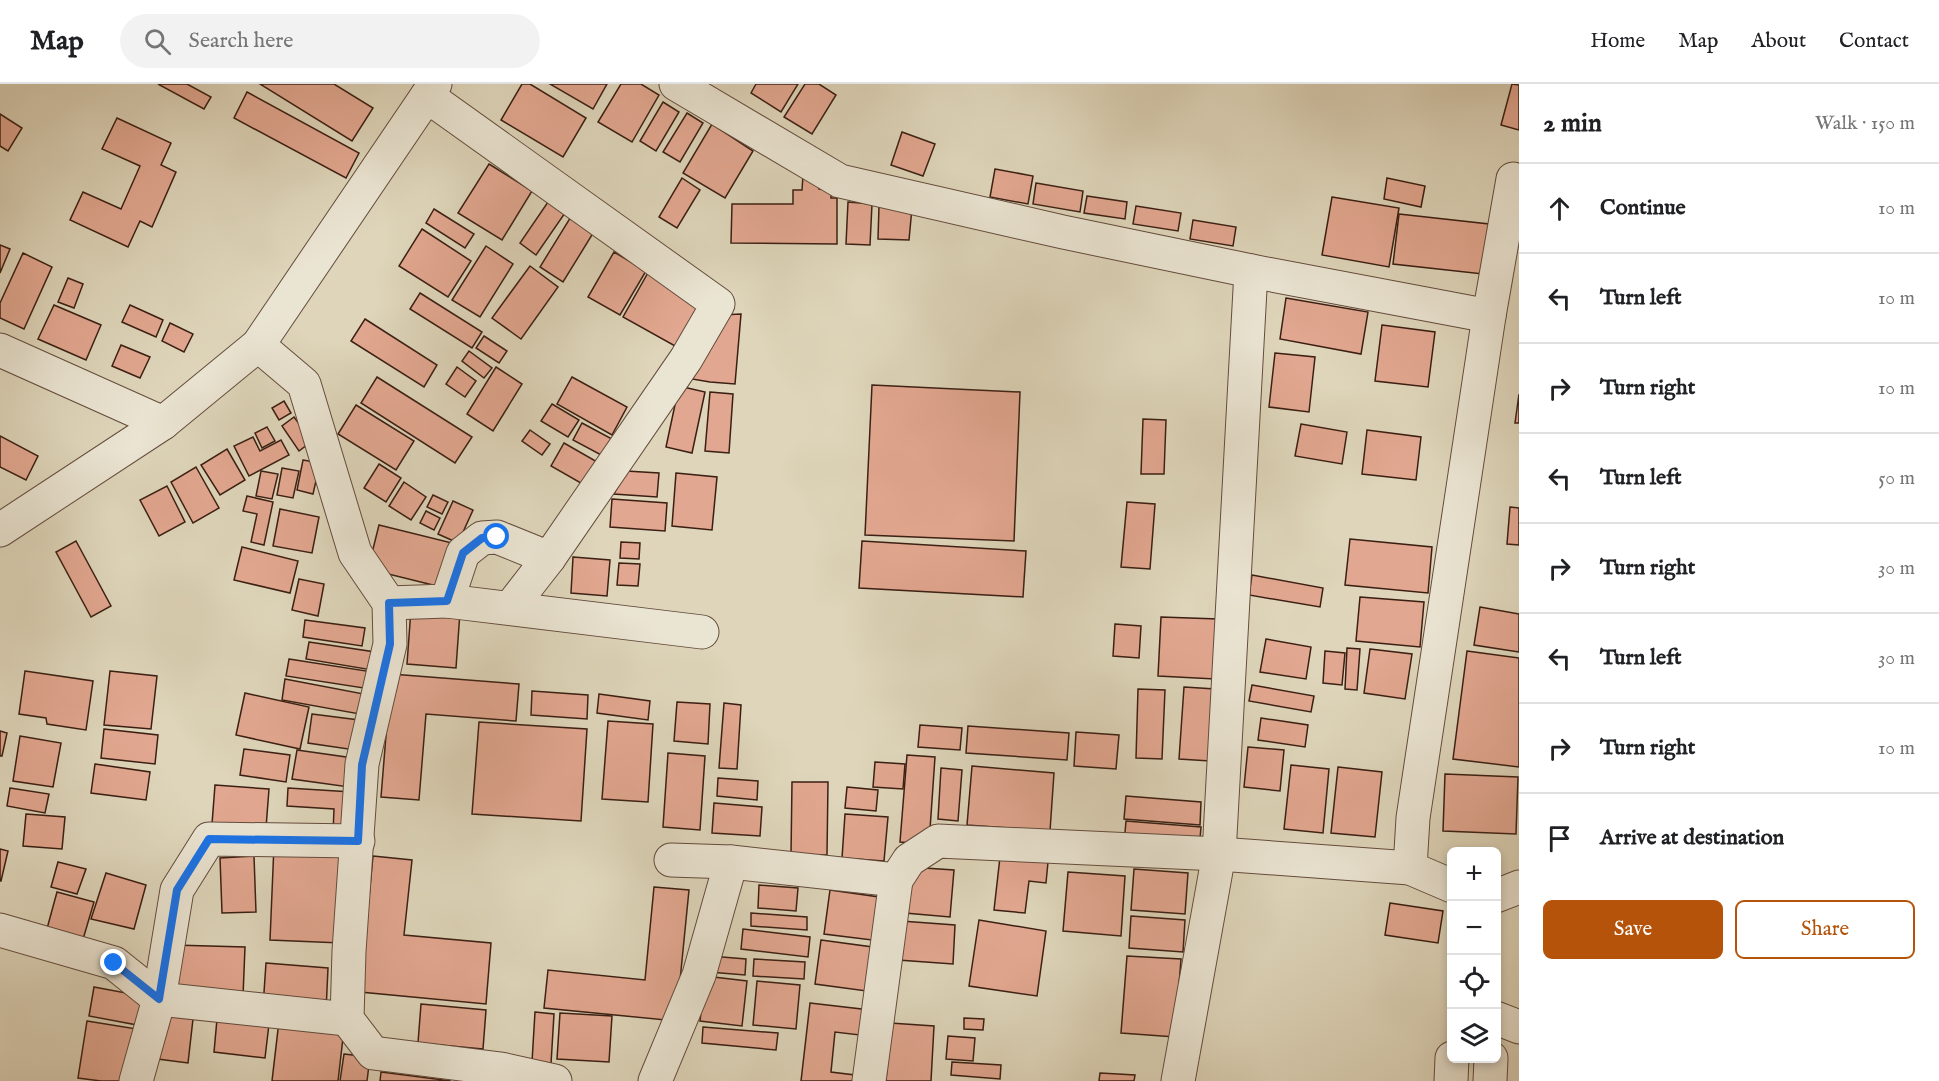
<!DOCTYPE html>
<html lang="en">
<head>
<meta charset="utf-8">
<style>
  body { margin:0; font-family:"IM FELL English",serif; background:#f2f2f2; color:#202124 }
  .controls { position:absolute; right:18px; bottom:18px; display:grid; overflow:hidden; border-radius:9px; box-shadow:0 3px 9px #0003 }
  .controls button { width:54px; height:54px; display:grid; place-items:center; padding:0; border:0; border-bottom:2px solid #e0e0e0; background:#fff; color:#202124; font:30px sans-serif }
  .stop { position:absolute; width:18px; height:18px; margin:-14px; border:4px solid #1a73e8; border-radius:50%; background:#fff }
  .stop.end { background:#1a73e8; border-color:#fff; box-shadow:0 2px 6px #0008 }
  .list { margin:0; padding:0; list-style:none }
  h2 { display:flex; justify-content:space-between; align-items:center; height:78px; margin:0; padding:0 24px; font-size:26px }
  h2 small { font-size:20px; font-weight:400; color:#757577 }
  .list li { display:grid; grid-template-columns:39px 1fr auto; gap:18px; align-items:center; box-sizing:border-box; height:90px; padding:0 24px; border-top:2px solid #e0e0e0 }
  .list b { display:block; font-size:22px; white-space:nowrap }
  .list em { font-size:20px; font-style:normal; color:#757577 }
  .actions { display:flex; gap:12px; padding:18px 24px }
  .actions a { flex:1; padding:14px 0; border:2px solid #b45309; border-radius:9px; text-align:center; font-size:21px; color:#b45309 }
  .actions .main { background:#b45309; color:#fff }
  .icon { flex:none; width:33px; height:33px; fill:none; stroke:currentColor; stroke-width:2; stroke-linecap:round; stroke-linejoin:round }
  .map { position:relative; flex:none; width:1519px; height:997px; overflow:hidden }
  header { display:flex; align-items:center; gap:36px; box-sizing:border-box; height:84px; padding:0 30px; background:#fff; border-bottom:2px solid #e0e0e0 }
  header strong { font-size:28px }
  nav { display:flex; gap:33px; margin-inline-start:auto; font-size:21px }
  .search { width:420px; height:54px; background:#f2f2f2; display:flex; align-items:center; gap:15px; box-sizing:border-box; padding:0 21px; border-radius:33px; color:#757577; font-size:22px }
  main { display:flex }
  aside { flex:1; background:#fff }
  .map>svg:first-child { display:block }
  .building { fill:#e2a790; stroke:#3b1f13; stroke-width:1.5 }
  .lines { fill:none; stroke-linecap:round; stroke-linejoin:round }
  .minor-casing { stroke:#644c3d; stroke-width:35 }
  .minor { stroke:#eae4d2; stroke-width:33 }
  .route { stroke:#1a73e8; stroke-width:8 }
</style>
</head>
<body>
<header>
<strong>Map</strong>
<div class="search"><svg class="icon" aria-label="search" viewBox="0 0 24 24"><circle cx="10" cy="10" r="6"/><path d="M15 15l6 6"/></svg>Search here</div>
<nav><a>Home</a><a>Map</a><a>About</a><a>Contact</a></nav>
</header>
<main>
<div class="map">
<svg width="1519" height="997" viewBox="0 0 1519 997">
  <rect width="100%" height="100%" fill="#ded5ba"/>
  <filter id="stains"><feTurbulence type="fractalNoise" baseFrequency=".00333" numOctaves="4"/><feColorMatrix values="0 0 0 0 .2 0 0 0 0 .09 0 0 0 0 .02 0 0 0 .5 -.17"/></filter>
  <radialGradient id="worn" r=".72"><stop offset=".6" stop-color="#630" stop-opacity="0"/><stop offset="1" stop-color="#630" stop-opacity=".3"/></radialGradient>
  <g class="building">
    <polygon points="158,0 187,0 211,13 204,25"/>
    <polygon points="260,0 334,0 373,24 352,57"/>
    <polygon points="522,0 530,0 586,34 563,73 501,36"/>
    <polygon points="550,0 607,0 593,25"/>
    <polygon points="621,0 641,0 659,11 632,58 598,38"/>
    <polygon points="756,0 798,0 781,28 751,9"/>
    <polygon points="805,0 819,0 836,11 812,50 784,33"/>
    <polygon points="1512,0 1519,1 1519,46 1501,41"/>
    <polygon points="247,8 359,69 346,94 234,34"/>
    <polygon points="663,18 679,28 656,67 640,57"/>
    <polygon points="687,29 703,39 680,78 663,68"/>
    <polygon points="0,30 22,44 8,67 0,62"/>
    <polygon points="117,34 171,59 161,81 176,88 152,143 140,137 128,163 70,136 83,108 121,125 140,82 102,65"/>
    <polygon points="712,40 753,67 725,114 683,89"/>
    <polygon points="902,48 935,60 923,92 891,81"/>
    <polygon points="489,80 532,107 502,156 458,129"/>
    <polygon points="995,85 1033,92 1028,120 990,113"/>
    <polygon points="803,91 819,91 819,105 831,105 831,114 837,114 837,160 731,159 732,120 793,120 793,106 802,106"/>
    <polygon points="682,94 700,106 677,144 659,133"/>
    <polygon points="1387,94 1425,102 1421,123 1384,115"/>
    <polygon points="1036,99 1083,107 1080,128 1033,120"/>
    <polygon points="1087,112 1127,118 1125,135 1084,129"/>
    <polygon points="1332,113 1399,124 1389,183 1322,171"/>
    <polygon points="548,118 565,129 536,171 520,159"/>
    <polygon points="848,118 872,120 870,161 846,160"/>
    <polygon points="879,122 912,124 909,156 878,155"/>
    <polygon points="1136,122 1181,129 1178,147 1133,140"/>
    <polygon points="434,125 474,150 465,164 426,139"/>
    <polygon points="1399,130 1498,141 1492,191 1393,180"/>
    <polygon points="572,131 595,146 563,198 540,183"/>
    <polygon points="1193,136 1236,143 1233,162 1190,155"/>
    <polygon points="422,145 471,177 448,213 399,182"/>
    <polygon points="0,161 10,165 0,189"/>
    <polygon points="486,162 513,180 480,233 452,216"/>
    <polygon points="614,168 646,187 620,231 588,213"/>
    <polygon points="23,169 52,183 24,245 0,234 0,219"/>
    <polygon points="530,182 558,203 521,255 492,234"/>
    <polygon points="649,187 710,222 684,267 623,233"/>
    <polygon points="68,194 83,200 74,224 58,218"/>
    <polygon points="420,209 482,248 472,264 410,225"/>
    <polygon points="1286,214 1368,228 1361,270 1280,255"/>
    <polygon points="54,221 101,241 86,276 38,255"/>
    <polygon points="130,221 163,236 156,253 122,238"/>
    <polygon points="741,230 735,300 710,298 692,295 721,231"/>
    <polygon points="365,235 437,281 424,303 351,257"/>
    <polygon points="170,239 193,250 184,268 162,257"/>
    <polygon points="1382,241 1435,248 1428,303 1375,297"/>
    <polygon points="484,252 507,267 499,279 476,264"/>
    <polygon points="121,261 150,273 140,294 112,282"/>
    <polygon points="469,267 492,284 484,294 462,277"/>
    <polygon points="1275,269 1315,273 1309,328 1269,323"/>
    <polygon points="457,283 476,297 465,313 446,300"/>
    <polygon points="496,283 522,300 493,347 467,330"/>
    <polygon points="377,293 472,353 455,379 361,319"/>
    <polygon points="572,293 627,323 612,351 557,320"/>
    <polygon points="872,301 1020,308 1014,457 865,451"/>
    <polygon points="679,302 705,308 692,369 666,363"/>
    <polygon points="710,308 733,310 729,369 705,367"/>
    <polygon points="1519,310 1519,339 1515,339"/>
    <polygon points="284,317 291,329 279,336 272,324"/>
    <polygon points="552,320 579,336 568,353 541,337"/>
    <polygon points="356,321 414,357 396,386 338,350"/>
    <polygon points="294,333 312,357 299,367 282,342"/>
    <polygon points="1143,335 1166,336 1164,390 1141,390"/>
    <polygon points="582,339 612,355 603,372 573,356"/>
    <polygon points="1301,340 1347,348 1342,380 1295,372"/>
    <polygon points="267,343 275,357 262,364 255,349"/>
    <polygon points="530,346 550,360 542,371 522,357"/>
    <polygon points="1367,346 1421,353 1416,396 1362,390"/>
    <polygon points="0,352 38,372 26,396 0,383"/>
    <polygon points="253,353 260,367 281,356 289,371 249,392 234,362"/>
    <polygon points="564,359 599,379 586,402 551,382"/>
    <polygon points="227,365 245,396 220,411 201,381"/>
    <polygon points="303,376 320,379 313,410 297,406"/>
    <polygon points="379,380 401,394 386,418 364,404"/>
    <polygon points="196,383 219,424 193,439 171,398"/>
    <polygon points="282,384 299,387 293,414 277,411"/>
    <polygon points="261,387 278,390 272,415 256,412"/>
    <polygon points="626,387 659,389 657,413 614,410"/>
    <polygon points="676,389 717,393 712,446 672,442"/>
    <polygon points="404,398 426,413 411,436 389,422"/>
    <polygon points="167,402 185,438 159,452 140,416"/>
    <polygon points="433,411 448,418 442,430 427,423"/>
    <polygon points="247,412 273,418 264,461 251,458 257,430 243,427"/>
    <polygon points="612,415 667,419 665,447 610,443"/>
    <polygon points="453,417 473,426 458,459 438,450"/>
    <polygon points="1127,418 1155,420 1150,485 1121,483"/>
    <polygon points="1510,423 1519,424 1519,461 1507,460"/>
    <polygon points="280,425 319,433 312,469 273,462"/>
    <polygon points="426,427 440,434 434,446 420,439"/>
    <polygon points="379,441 452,459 441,503 368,485"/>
    <polygon points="1350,455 1432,463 1428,509 1345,501"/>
    <polygon points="76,457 111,522 91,533 56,468"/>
    <polygon points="862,457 1026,467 1023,513 859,504"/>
    <polygon points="621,458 640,459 639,475 620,474"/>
    <polygon points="242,463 298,477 290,509 234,496"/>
    <polygon points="573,473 610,476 607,512 571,509"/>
    <polygon points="619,479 640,480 638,502 617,501"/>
    <polygon points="1252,491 1323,504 1320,523 1249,511"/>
    <polygon points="299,495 324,500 318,532 292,526"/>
    <polygon points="1360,513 1424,518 1420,563 1356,557"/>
    <polygon points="1480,523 1519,530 1519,568 1474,561"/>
    <polygon points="411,525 460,528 456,584 407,580"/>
    <polygon points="1161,533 1218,535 1215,595 1158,592"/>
    <polygon points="305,536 365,544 362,562 303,553"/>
    <polygon points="1115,540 1141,542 1139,574 1113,572"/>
    <polygon points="1266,555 1311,563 1306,595 1260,588"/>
    <polygon points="309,558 375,568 372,586 306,575"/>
    <polygon points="1347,564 1360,565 1357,606 1345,605"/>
    <polygon points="1370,565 1412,570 1405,615 1364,609"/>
    <polygon points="1325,567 1345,569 1342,601 1323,599"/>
    <polygon points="1467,567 1519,574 1519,683 1453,675"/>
    <polygon points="289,575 373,588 370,605 286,592"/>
    <polygon points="25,587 93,597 86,646 47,640 46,634 19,630"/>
    <polygon points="110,587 157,592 151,645 104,641"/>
    <polygon points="391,590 519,600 516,637 426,630 419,716 381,713"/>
    <polygon points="285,595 369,611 365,631 282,616"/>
    <polygon points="1252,601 1314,612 1311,628 1249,617"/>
    <polygon points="1184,603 1215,605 1210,677 1179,675"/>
    <polygon points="1138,605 1165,606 1162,675 1136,674"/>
    <polygon points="532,607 588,611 587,635 531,631"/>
    <polygon points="245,609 309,623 300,665 236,651"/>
    <polygon points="599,610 650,617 648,636 597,629"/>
    <polygon points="677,618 710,620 708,660 674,657"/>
    <polygon points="724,619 741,621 737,685 719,684"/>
    <polygon points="312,630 359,636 355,666 308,659"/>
    <polygon points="1261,634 1308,641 1305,663 1258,656"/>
    <polygon points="608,637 653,640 648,718 602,715"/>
    <polygon points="479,638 587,645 581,737 472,730"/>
    <polygon points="920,641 962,644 960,666 918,663"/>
    <polygon points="968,642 1069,649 1067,676 966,669"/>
    <polygon points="104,645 158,651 155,680 101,674"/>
    <polygon points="0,647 7,649 2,672 0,672"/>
    <polygon points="1076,648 1119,651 1116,685 1074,682"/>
    <polygon points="20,652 61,659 53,703 13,697"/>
    <polygon points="1248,663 1284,666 1280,707 1244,703"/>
    <polygon points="244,665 290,671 286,698 240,691"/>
    <polygon points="297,666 353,674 349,703 292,695"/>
    <polygon points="668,669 705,672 700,746 663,743"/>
    <polygon points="907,671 935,673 929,760 900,758"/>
    <polygon points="875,678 905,680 903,705 873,703"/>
    <polygon points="95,680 150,688 146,716 91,709"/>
    <polygon points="1291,681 1329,685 1323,749 1284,745"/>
    <polygon points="972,682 1054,689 1050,747 967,741"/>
    <polygon points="1338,683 1382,688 1375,753 1331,749"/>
    <polygon points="941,684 962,686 958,737 938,735"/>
    <polygon points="1445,690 1518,693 1516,750 1443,747"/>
    <polygon points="718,694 758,697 757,716 717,712"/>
    <polygon points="792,698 828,698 827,771 791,771"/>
    <polygon points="215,701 269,705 266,744 212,740"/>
    <polygon points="847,703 878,706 876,727 845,724"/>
    <polygon points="10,704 49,710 45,729 7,722"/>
    <polygon points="288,704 352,708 350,750 333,749 334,725 287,722"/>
    <polygon points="1126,712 1201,718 1200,741 1124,735"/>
    <polygon points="714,719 762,723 760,752 712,749"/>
    <polygon points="26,730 65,733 62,765 23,762"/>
    <polygon points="845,730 888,733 884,777 842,774"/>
    <polygon points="1126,737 1201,743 1199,766 1124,760"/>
    <polygon points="274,761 344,764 341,859 270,856"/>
    <polygon points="0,765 8,767 1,797 0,797"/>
    <polygon points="254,772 256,828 222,829 220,774"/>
    <polygon points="373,772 412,776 404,851 491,859 486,920 360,908"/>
    <polygon points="1000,773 1048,778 1046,799 1029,797 1025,829 994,826"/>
    <polygon points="58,778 86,785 77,810 51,803"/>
    <polygon points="909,783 954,786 950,833 905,829"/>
    <polygon points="1134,785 1188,789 1185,830 1131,826"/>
    <polygon points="1068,788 1125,792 1121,852 1063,847"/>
    <polygon points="106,789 146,801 134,845 91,835"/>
    <polygon points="759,801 798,804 796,827 758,824"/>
    <polygon points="654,803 689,806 676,937 544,924 548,886 645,896"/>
    <polygon points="830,806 886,814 880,857 824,850"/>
    <polygon points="57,808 94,818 81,862 45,852"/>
    <polygon points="1390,819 1443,827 1438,859 1385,851"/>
    <polygon points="751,829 807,833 807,846 751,842"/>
    <polygon points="1131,832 1185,836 1183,868 1129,864"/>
    <polygon points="979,836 1046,847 1037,912 969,902"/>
    <polygon points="901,837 955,841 953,880 898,876"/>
    <polygon points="743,845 810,853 808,873 741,865"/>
    <polygon points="821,856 880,864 874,908 815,900"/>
    <polygon points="173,861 245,863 243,912 171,910"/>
    <polygon points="710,872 746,875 745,891 709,888"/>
    <polygon points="1127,872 1181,875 1175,953 1121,949"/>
    <polygon points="754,875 805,878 804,895 753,892"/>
    <polygon points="266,879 328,884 326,927 263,923"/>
    <polygon points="705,892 747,897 742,942 700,937"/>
    <polygon points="757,897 800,901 796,945 753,941"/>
    <polygon points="94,903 153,914 148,943 89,932"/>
    <polygon points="810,919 870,926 868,952 835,948 831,988 863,992 862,997 801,997"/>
    <polygon points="421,920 486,926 483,965 418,959"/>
    <polygon points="535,928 554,930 551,980 532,978"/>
    <polygon points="560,929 612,932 609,978 557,975"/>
    <polygon points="156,930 193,935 188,979 150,974"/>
    <polygon points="964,934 984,935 983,946 964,945"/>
    <polygon points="217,935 269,940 265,974 214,968"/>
    <polygon points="87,937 137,945 129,997 101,997 78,994"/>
    <polygon points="279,937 344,945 338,997 272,997"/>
    <polygon points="890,939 934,942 931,997 886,997"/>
    <polygon points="703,943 778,949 776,966 702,959"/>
    <polygon points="948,952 975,954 973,977 946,975"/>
    <polygon points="344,970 370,973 367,997 340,997"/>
    <polygon points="952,978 1001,981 1000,995 951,991"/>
    <polygon points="381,988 451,997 380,997"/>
    <polygon points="1100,989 1135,991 1134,997 1099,997"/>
  </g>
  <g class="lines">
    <defs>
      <g id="minor">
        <polyline points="676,0 840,97 1063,148 1251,187"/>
        <polyline points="427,12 718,220 686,275 549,474 510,524"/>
        <polyline points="258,261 304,300 355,469 389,519 390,560 362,680 349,867 347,935 373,969 501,985 555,997"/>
        <polyline points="0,266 163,339"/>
        <polyline points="0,446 163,339 258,261 435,0"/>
        <polyline points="447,517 702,548"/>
        <polyline points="389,519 447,517 463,469 482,454 497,453 549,474"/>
        <polyline points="671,776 731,778 896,796 909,776 938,757 1219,770 1410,784"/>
        <polyline points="1452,802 1410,784 1413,734 1489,232 1513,95"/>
        <polyline points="1496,812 1519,803"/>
        <polyline points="0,846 114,879 159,915 347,935"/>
        <polyline points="1496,934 1519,943"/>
        <polyline points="136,997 159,915 177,806 209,755 358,757"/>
        <polyline points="655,997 699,891 731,778"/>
        <polyline points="869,997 896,796"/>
        <polyline points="1178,997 1219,770 1251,187 1489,232"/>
        <polyline points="1451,997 1452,974"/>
        <polyline points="1490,997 1491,974"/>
      </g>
    </defs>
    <use href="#minor" class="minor-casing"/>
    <use href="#minor" class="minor"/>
  </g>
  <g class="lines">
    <polyline class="route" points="114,879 159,915 177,806 209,755 358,757 362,681 390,560 389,519 447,517 463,469 482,454 497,453"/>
  </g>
  <rect width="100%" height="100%" filter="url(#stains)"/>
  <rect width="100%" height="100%" fill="url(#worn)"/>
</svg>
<div class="controls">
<button>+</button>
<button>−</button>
<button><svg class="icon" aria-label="locate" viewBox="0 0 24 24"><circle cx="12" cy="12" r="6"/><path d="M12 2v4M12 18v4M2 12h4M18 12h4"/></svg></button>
<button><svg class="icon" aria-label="layers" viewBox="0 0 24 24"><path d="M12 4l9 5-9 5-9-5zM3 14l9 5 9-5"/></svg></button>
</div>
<div class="stop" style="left:497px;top:453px"></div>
<div class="stop end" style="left:114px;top:879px"></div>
</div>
<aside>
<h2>2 min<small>Walk · 150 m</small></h2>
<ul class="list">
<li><svg class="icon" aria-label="ahead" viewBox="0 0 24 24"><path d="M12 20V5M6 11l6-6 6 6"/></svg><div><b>Continue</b></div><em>10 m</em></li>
<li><svg class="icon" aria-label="left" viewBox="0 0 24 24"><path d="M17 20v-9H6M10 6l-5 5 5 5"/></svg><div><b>Turn left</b></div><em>10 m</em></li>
<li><svg class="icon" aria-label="right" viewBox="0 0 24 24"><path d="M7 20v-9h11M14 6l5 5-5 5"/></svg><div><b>Turn right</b></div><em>10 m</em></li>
<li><svg class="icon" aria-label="left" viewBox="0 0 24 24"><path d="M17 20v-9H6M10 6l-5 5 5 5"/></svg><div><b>Turn left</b></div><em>50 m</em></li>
<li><svg class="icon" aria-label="right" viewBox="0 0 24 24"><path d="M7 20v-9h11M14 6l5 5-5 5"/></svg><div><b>Turn right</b></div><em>30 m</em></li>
<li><svg class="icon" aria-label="left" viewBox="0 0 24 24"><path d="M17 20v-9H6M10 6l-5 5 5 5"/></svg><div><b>Turn left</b></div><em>30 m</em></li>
<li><svg class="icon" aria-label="right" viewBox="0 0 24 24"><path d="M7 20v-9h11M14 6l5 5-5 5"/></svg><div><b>Turn right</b></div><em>10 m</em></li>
<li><svg class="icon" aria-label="arrive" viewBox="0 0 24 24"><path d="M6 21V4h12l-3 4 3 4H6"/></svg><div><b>Arrive at destination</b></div></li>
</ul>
<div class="actions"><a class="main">Save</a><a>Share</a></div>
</aside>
</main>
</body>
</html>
